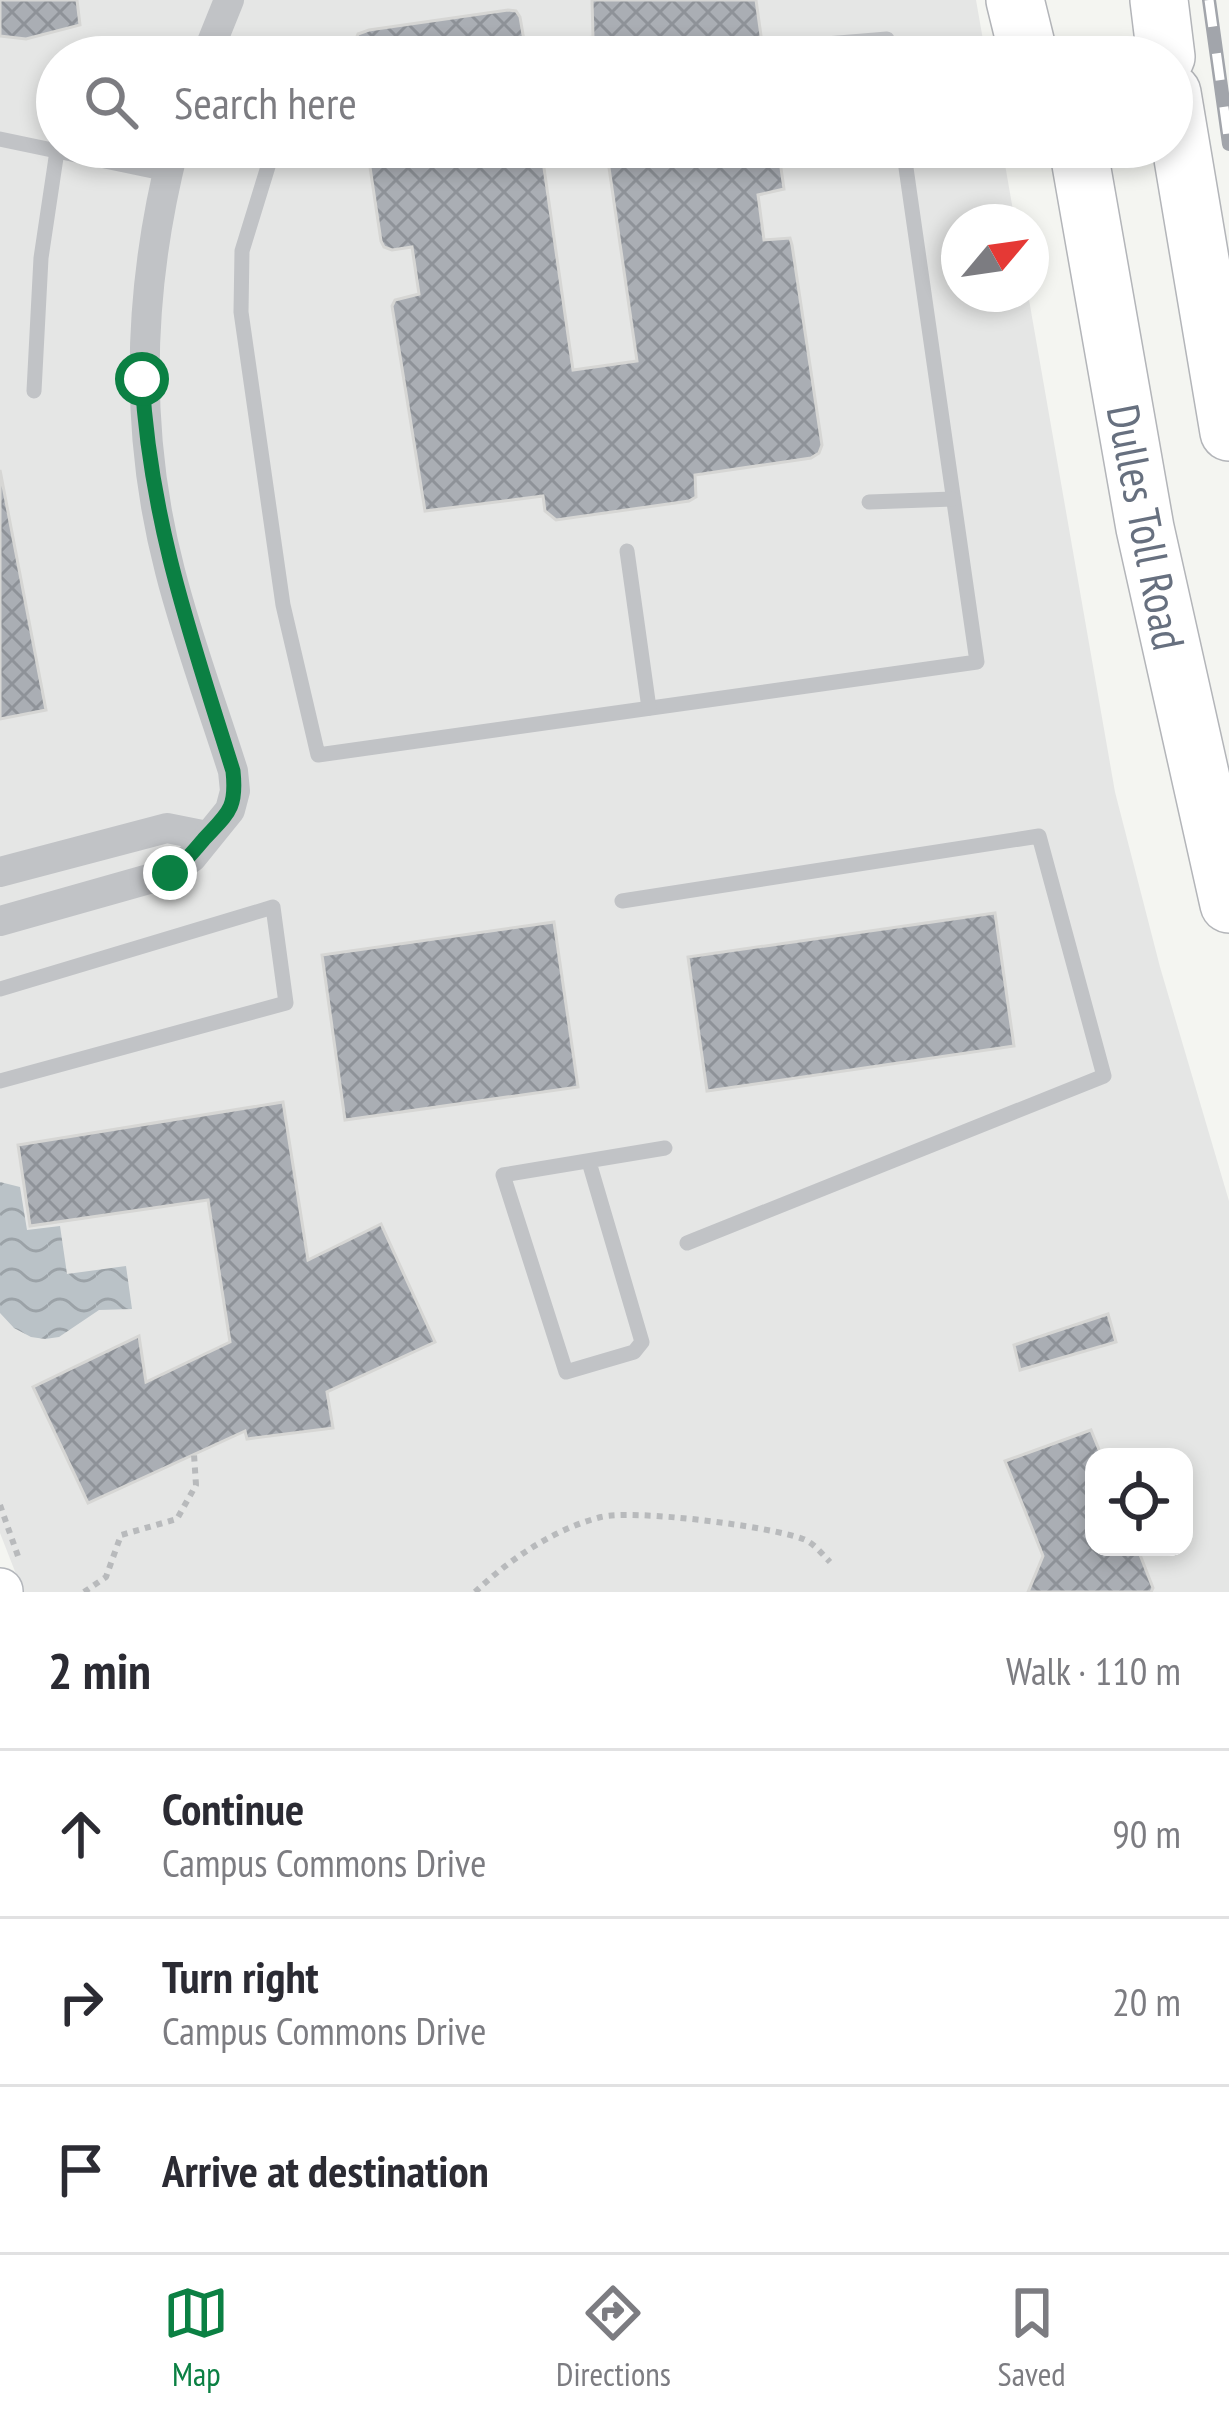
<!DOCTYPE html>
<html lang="en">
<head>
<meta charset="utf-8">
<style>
  body { margin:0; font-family:"PT Sans Narrow",sans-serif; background:#f7f7f7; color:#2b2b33 }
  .controls { position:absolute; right:36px; bottom:36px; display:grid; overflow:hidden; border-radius:24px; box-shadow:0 6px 18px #0003 }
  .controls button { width:108px; height:108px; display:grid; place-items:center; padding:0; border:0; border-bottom:3px solid #e1e1e2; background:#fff; color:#2b2b33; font:60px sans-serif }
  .compass { position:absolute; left:941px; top:204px; width:108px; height:108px; border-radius:50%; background:#fff; box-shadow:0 6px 18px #0003; rotate:61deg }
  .stop { position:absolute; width:36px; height:36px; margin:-27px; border:9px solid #0b8043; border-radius:50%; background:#fff }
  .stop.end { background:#0b8043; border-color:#fff; box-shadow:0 3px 12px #0008 }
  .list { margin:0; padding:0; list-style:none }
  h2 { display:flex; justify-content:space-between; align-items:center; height:156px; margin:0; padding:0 48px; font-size:51px }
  h2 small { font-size:39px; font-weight:400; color:#7c7c81 }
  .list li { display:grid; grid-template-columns:78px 1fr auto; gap:36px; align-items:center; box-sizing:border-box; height:168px; padding:0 48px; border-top:3px solid #e1e1e2 }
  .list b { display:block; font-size:45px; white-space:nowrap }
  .list p { margin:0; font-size:39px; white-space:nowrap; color:#7c7c81 }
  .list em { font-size:39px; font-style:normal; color:#7c7c81 }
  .icon { flex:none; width:66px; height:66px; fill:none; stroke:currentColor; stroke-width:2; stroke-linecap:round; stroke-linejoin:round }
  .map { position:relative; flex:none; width:1229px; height:1592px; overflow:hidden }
  .search { position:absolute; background:#fff; box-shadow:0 6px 18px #0003; left:36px; right:36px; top:36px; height:132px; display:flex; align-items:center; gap:30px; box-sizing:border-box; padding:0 42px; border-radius:66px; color:#7c7c81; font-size:45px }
  .sheet { height:660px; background:#fff }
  nav { display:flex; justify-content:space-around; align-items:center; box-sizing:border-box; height:168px; border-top:3px solid #e1e1e2; background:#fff; font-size:33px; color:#7c7c81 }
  nav a { display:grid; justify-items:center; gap:6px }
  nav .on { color:#0b8043 }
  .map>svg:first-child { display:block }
  .built { fill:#e5e6e5; fill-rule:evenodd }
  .water { fill:url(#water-waves) }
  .building { fill:url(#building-cross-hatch); stroke:#d6d6d4; stroke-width:3 }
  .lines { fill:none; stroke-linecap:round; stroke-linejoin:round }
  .secondary-casing { stroke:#b3b6bb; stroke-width:48 }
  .highway-casing { stroke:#b3b5b9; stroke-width:60 }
  .path { stroke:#b8babc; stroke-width:6; stroke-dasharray:6 6; stroke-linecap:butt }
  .lane { stroke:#c1c3c6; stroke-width:15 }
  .street { stroke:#c1c3c6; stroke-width:30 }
  .secondary { stroke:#fff; stroke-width:45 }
  .highway { stroke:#fff; stroke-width:57 }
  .rail-casing { stroke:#a2a5ab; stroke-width:14 }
  .rail { stroke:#fff; stroke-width:9; stroke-dasharray:27; stroke-linecap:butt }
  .route { stroke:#0b8043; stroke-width:15 }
  .labels { text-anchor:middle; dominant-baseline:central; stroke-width:12; stroke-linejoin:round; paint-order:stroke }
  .street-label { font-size:45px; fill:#67707f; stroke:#fff }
</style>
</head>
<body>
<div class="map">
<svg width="1229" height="1592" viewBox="0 0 1229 1592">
  <defs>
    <pattern id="water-waves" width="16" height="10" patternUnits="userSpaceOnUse" patternTransform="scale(3)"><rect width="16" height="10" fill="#bac2c7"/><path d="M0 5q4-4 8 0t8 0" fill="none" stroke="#9ba2a7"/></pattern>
    <pattern id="building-cross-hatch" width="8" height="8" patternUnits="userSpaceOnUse" patternTransform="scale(3)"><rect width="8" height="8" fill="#aaaeb4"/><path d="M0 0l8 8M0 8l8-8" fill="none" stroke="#8e9298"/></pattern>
  </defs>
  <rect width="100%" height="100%" fill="#f4f5f1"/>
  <path class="built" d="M0,0H976L986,57H57V147H1002L1015,222H959V294H1028L1115,792L1160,967L1229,1201V1592H23L0,1533ZM1094,1457H1184V1547H1094Z"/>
  <polygon class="water" points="0,1182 20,1187 27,1230 60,1226 67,1274 126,1266 132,1309 99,1310 59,1337 45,1339 31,1337 14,1328 0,1313"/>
  <g class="building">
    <polygon points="0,0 77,0 80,25 26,39 0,36"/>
    <polygon points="592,0 756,0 764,57 354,57 353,46 358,34 369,30 508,10 516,11 520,17 525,46 593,37"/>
    <polygon points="367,147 541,147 573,370 637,361 606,147 778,147 784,189 758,195 764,240 790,238 792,245 822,445 819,453 811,458 695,475 696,497 689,501 556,520 545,511 543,496 425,511 392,306 395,300 419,294 412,247 392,250 384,247 381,241"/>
    <polygon points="0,470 46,710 0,719"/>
    <polygon points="995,913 1014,1046 707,1091 688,957"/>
    <polygon points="554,922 578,1087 345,1120 322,955"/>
    <polygon points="283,1102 308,1260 381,1224 435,1342 327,1392 333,1428 247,1439 245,1431 88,1503 33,1387 139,1336 146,1382 230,1342 208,1200 30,1226 18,1145"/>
    <polygon points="1108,1314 1116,1342 1020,1370 1014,1345"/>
    <polygon points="1091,1430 1102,1457 1094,1457 1094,1547 1137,1547 1153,1588 1151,1592 1028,1592 1043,1556 1005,1461"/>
  </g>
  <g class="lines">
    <defs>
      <polyline id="secondary" points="0,1591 0,1592"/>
      <g id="highway">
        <polyline points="1015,0 1029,57"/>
        <polyline points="1159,0 1166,57"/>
        <polyline points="1172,93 1229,432"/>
        <polyline points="1078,147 1145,528 1229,904"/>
      </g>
    </defs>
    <use href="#secondary" class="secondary-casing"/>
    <use href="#highway" class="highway-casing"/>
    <g class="path">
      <polyline points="0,1505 19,1559"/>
      <polyline points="84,1592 106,1577 121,1535 177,1519 196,1485 194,1454"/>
      <path d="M475,1592C510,1559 554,1529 601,1517C634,1509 769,1526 803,1539C814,1543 822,1554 830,1562"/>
    </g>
    <g class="lane">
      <polyline points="814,45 887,39 890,57"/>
      <polyline points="0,139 167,174"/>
      <polyline points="274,147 242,251 241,312 283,605 318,755 977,662 903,147"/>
      <polyline points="34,391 41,258 57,151"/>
      <polyline points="869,502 953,499"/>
      <polyline points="627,551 649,708"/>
      <polyline points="622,901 1039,836 1104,1076 687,1243"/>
      <polyline points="0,989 273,907 286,1003 0,1081"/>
      <polyline points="589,1162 642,1342 634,1352 566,1372 503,1175 665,1148"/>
    </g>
    <g class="street">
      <polyline points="206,57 229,0"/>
      <polyline points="0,872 167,828 207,836"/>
      <path d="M0,921L170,873L192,857L230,810L235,791L233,771C212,705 187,638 170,571C133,429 138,288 174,147"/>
    </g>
    <use href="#secondary" class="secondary"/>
    <use href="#highway" class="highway"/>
    <defs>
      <polyline id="rail" points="1209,0 1229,144"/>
    </defs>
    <use href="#rail" class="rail-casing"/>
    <use href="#rail" class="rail"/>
  </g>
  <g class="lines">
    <path class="route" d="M142,379C150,520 191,637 233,771C237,809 228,813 204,839C193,852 185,862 170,873"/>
  </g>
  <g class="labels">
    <g class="street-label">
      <text transform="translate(1147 527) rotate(79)">Dulles Toll Road</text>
    </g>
  </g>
</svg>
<div class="controls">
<button><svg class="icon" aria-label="locate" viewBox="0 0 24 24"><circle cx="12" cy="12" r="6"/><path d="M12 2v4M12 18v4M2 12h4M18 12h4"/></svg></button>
</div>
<svg class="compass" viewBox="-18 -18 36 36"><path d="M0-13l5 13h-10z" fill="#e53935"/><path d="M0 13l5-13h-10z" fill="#7c7c81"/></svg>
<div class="stop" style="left:142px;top:379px"></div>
<div class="stop end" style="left:170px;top:873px"></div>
<div class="search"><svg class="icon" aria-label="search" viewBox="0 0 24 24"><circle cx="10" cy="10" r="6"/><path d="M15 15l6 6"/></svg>Search here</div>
</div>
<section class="sheet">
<h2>2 min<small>Walk · 110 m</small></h2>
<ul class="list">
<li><svg class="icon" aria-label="ahead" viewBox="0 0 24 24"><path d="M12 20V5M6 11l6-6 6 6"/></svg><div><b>Continue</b><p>Campus Commons Drive</p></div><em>90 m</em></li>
<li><svg class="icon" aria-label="right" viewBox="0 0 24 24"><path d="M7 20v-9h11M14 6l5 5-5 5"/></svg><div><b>Turn right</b><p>Campus Commons Drive</p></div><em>20 m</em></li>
<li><svg class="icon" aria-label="arrive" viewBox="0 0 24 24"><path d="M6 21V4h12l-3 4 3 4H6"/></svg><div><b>Arrive at destination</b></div></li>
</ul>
</section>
<nav>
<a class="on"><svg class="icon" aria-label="map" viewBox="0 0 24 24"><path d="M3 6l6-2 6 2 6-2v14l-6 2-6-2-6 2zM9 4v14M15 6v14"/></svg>Map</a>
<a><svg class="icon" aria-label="directions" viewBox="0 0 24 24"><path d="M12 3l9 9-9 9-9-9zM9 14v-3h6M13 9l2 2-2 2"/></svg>Directions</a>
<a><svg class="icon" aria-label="saved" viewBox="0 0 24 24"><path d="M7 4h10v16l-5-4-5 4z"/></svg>Saved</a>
</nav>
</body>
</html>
